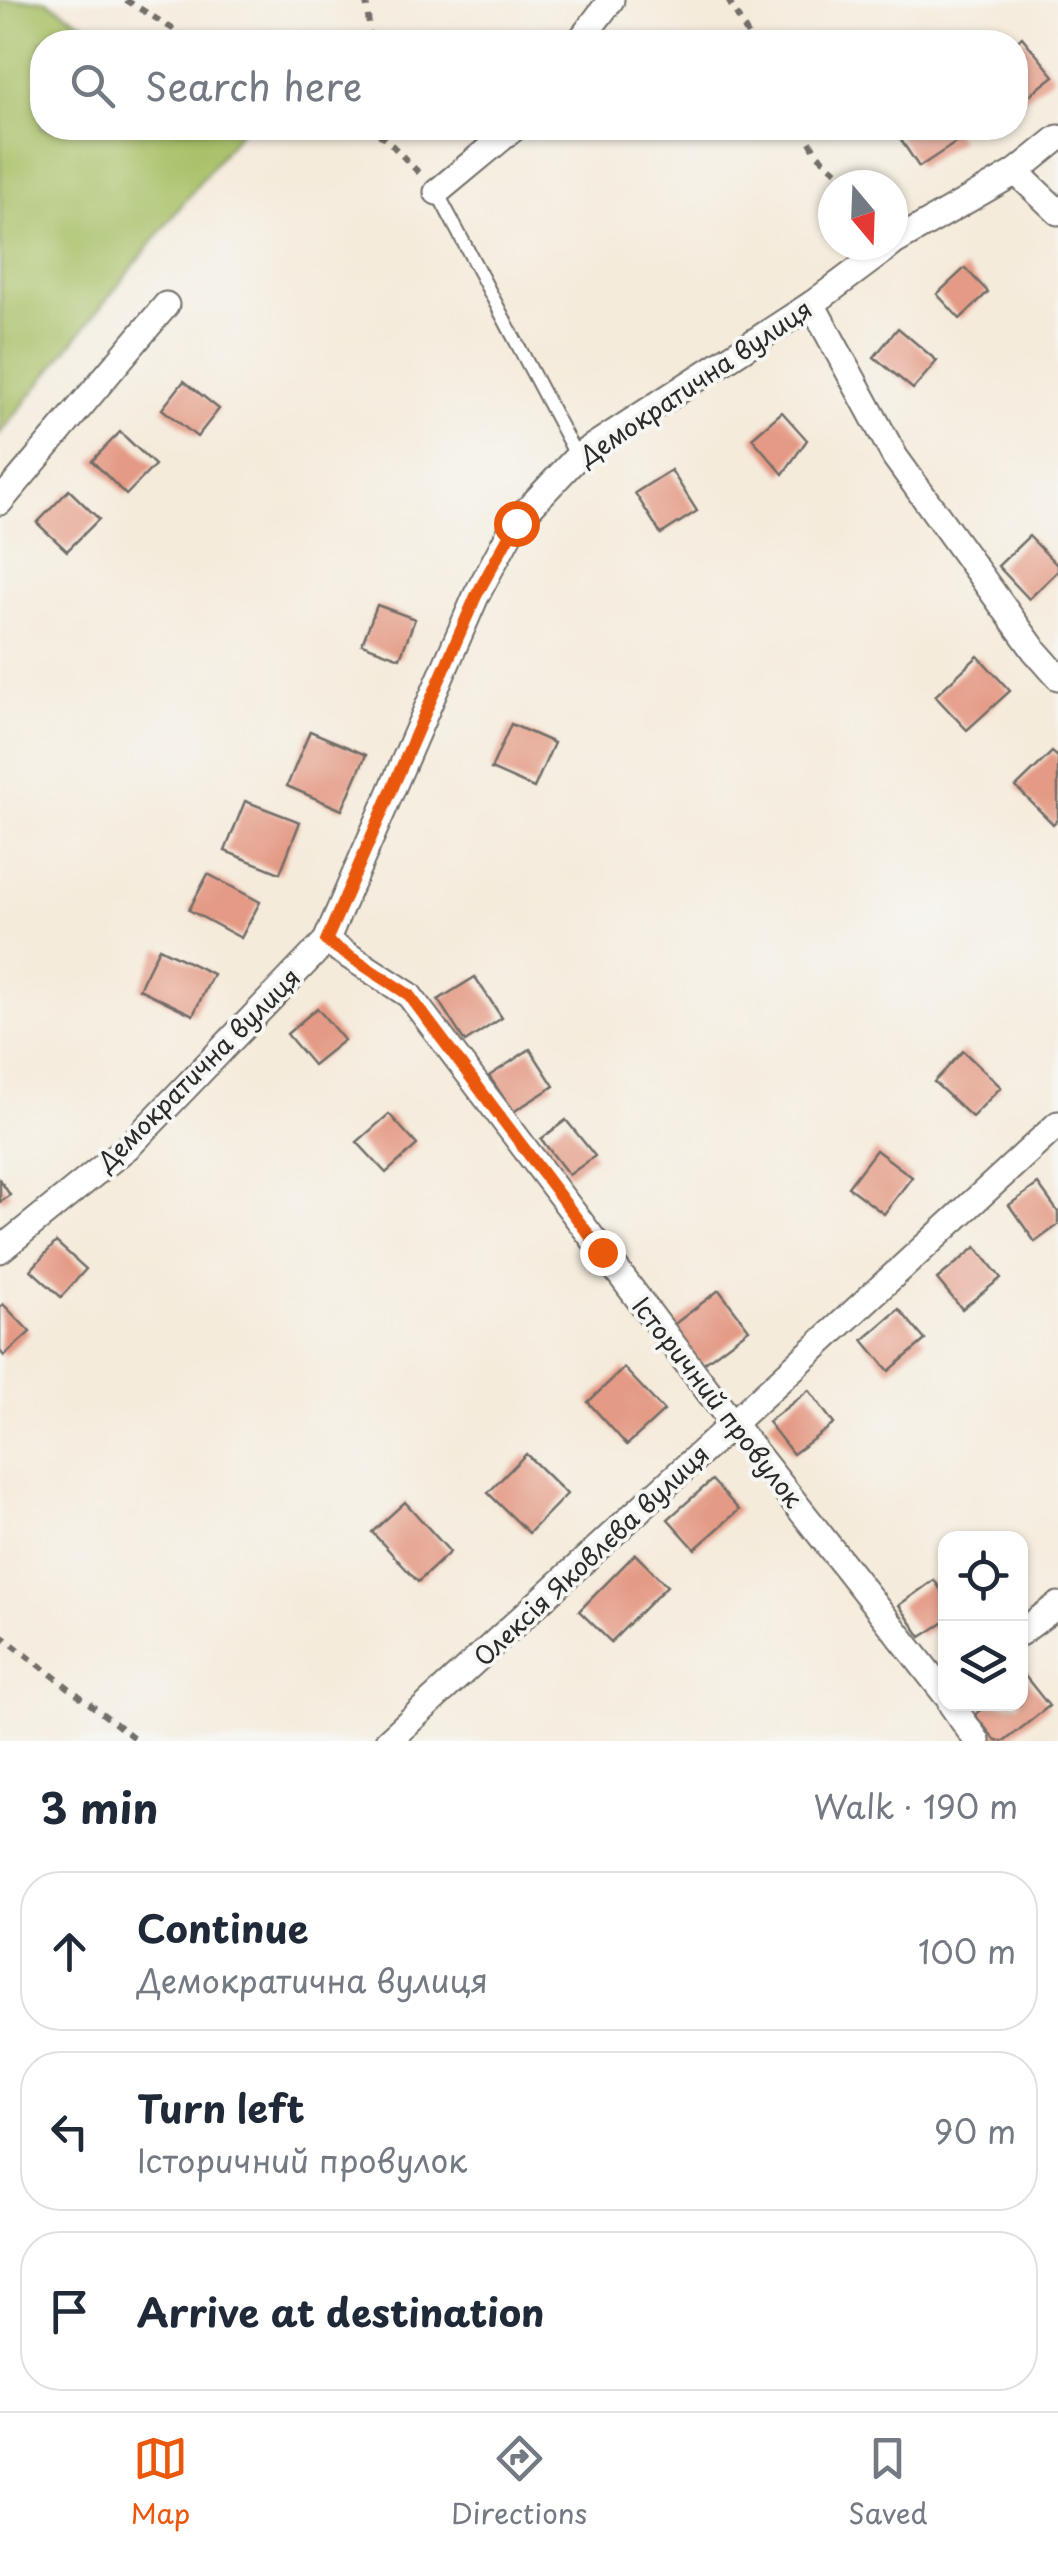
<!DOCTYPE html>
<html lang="en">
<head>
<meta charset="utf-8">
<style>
  body { margin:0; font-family:"Playpen Sans",sans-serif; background:#f6f6f7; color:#1f2937 }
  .controls { position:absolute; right:30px; bottom:30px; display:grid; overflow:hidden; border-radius:20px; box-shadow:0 2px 8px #0004 }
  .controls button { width:90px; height:90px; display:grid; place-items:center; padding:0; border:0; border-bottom:2px solid #e0e1e3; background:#fff; color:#1f2937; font:50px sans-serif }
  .compass { position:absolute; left:818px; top:170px; width:90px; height:90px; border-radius:50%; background:#fff; box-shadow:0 2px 8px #0004; rotate:161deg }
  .stop { position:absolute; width:30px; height:30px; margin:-22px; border:8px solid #ea580c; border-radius:50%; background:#fff }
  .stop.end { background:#ea580c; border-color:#fff; box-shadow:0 2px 10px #0008 }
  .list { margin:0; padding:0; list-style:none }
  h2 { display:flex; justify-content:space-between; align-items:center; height:130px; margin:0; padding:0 40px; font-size:42px }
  h2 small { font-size:32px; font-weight:400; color:#747a83 }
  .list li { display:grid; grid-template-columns:65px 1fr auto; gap:30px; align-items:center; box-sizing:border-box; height:160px; margin:0 20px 20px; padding:0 20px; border:2px solid #e0e1e3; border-radius:40px }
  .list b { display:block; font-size:38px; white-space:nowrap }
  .list p { margin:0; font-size:32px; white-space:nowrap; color:#747a83 }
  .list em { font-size:32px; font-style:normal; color:#747a83 }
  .icon { flex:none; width:55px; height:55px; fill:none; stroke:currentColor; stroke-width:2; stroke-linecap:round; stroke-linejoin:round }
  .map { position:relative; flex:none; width:1058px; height:1741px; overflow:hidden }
  .search { position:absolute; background:#fff; box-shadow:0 2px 8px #0004; left:30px; right:30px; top:30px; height:110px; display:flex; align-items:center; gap:25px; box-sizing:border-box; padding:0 35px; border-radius:40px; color:#747a83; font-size:38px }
  .sheet { height:670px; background:#fff }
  nav { display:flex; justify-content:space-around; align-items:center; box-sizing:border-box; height:140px; border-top:2px solid #e0e1e3; background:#fff; font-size:28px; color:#747a83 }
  nav a { display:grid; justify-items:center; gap:5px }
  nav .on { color:#ea580c }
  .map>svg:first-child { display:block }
  .green { fill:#a6bf64; stroke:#687548; stroke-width:2.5 }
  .building { fill:#e49a84 }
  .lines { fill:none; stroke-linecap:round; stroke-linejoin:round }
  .lane-casing { stroke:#726e69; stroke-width:16 }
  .street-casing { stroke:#726e69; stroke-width:29 }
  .path { stroke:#726e69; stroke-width:6; stroke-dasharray:8 8; stroke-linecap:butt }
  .lane { stroke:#fff; stroke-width:12 }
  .street { stroke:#fff; stroke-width:25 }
  .route { stroke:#ea580c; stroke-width:12 }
  .labels { text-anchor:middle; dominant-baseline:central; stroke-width:8; stroke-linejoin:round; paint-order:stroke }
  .street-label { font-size:25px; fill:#2b2b2b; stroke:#f6f6f2 }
</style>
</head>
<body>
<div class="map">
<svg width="1058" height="1741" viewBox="0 0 1058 1741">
  <rect width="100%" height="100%" fill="#f6f6f2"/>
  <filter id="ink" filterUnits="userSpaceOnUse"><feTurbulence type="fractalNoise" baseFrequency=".01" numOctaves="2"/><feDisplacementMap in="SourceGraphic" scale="20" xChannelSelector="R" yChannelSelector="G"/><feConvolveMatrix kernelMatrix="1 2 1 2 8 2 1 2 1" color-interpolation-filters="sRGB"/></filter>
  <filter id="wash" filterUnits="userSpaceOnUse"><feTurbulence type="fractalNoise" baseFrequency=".0048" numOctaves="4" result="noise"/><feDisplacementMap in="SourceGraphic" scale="40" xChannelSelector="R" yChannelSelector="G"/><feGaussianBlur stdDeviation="2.25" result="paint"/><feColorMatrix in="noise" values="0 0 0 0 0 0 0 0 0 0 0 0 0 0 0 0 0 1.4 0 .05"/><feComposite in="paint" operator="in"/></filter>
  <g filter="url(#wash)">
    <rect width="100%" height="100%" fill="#f5ebdb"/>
    <polygon class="green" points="0,0 46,0 112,42 42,42 42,128 243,128 0,434"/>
    <g id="blocks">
      <g class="building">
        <polygon points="1022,37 1054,76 1017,105 1016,42"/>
        <polygon points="901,128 952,128 960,140 919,167 895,131"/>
        <polygon points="965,268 988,292 960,319 937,294"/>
        <polygon points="898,328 937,361 913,389 874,357"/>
        <polygon points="184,381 219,409 197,437 162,409"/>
        <polygon points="782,412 807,440 783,474 752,438"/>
        <polygon points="120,432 155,465 126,495 92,461"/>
        <polygon points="671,470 697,511 661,534 635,493"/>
        <polygon points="69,490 99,519 67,551 37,523"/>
        <polygon points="1029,536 1058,566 1058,571 1029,599 998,566"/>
        <polygon points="377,605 415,619 400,658 362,644"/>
        <polygon points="978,656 1010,691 967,730 935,696"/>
        <polygon points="511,724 554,743 534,788 491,769"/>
        <polygon points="310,731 366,755 342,810 287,786"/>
        <polygon points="1052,752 1058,757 1058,819 1053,824 1016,787"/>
        <polygon points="245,801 300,822 280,873 225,851"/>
        <polygon points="208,874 260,902 241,938 189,910"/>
        <polygon points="159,948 213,974 193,1015 139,989"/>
        <polygon points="475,977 502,1018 465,1042 438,1000"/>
        <polygon points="317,1008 344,1040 313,1065 287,1034"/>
        <polygon points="530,1049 554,1086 513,1112 489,1076"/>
        <polygon points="963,1051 1001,1087 972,1117 934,1082"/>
        <polygon points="389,1114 417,1145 386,1173 357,1142"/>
        <polygon points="566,1120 595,1156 569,1175 541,1139"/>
        <polygon points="876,1150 912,1177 884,1214 848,1187"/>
        <polygon points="0,1180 10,1195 0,1202"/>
        <polygon points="1038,1184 1058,1212 1058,1225 1035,1242 1009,1205"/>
        <polygon points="56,1242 86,1269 61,1297 31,1270"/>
        <polygon points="976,1247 1001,1278 962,1309 937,1279"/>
        <polygon points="719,1290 749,1329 701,1365 672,1326"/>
        <polygon points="3,1304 30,1332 4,1356 0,1351 0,1307"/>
        <polygon points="899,1309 925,1340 889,1371 863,1340"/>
        <polygon points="624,1368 664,1411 627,1445 588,1402"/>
        <polygon points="809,1390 834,1424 793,1454 768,1422"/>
        <polygon points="526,1454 567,1494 529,1533 488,1493"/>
        <polygon points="712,1480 739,1510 695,1549 668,1519"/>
        <polygon points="405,1502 450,1552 418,1582 372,1532"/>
        <polygon points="635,1554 667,1586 611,1642 579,1611"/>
        <polygon points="934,1580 946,1597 946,1621 921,1637 899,1605"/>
        <polygon points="1025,1676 1049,1706 1005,1741 996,1741 975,1715 989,1704 1020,1704 1020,1679"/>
      </g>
    </g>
  </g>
  <g filter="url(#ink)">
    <use href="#blocks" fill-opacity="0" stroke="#726e69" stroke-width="2.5"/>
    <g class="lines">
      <defs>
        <polyline id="lane" points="437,192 577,457"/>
        <g id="street">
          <polyline points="579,42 611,0"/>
          <polyline points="1016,172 1058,212"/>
          <polyline points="437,192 514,128"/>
          <polyline points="893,243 1016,172 1058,138"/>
          <polyline points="812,304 895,457 1035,651 1058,677"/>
          <polyline points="0,502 166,305"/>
          <polyline points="326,941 409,995 733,1424 946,1695"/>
          <polyline points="0,1250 130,1145 326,941 476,596 515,523 577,457 812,304 891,245"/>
          <polyline points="1020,1633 1058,1605"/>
          <polyline points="951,1704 977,1741"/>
          <polyline points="388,1741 1058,1124"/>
        </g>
      </defs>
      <use href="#lane" class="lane-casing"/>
      <use href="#street" class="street-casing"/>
      <g class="path">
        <polyline points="126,0 194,42"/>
        <polyline points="366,0 371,42"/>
        <polyline points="728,0 752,42"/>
        <polyline points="364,128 384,137 419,173"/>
        <polyline points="802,128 817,154 852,185"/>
        <polyline points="0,1635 138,1741"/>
      </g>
      <use href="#lane" class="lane"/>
      <use href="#street" class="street"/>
    </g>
  </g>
  <g class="lines" filter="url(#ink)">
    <polyline class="route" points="516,523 476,596 326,941 409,995 602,1252"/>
  </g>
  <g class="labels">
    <g class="street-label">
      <text transform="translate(695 382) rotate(-34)">Демократична вулиця</text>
      <text transform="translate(198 1069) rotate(-45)">Демократична вулиця</text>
      <text transform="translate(718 1402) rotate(52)">Історичний провулок</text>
      <text transform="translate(591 1555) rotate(-43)">Олексія Яковлєва вулиця</text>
    </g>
  </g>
</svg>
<div class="controls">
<button><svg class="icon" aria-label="locate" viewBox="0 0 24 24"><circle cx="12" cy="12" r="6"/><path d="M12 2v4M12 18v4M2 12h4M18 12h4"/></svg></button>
<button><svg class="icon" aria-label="layers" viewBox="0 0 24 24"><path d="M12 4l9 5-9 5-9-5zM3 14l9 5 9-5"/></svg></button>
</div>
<svg class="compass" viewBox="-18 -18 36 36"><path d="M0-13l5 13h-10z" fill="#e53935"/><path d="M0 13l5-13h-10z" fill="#747a83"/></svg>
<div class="stop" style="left:516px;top:523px"></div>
<div class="stop end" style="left:602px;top:1252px"></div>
<div class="search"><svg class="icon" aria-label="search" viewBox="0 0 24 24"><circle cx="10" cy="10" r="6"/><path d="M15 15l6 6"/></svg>Search here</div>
</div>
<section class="sheet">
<h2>3 min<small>Walk · 190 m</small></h2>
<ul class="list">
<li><svg class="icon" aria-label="ahead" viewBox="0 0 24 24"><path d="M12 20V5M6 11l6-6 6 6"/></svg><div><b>Continue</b><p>Демократична вулиця</p></div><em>100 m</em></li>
<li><svg class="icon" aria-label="left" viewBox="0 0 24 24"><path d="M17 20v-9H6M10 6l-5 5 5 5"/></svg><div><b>Turn left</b><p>Історичний провулок</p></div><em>90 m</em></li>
<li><svg class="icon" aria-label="arrive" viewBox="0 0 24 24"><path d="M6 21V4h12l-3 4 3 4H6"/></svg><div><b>Arrive at destination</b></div></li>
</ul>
</section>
<nav>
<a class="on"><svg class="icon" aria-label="map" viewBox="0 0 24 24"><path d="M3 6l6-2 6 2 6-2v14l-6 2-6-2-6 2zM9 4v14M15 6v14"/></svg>Map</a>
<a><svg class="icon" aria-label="directions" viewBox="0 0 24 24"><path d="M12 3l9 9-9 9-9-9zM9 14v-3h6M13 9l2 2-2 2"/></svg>Directions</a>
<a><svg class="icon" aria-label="saved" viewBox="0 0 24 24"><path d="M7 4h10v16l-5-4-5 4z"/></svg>Saved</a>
</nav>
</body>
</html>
